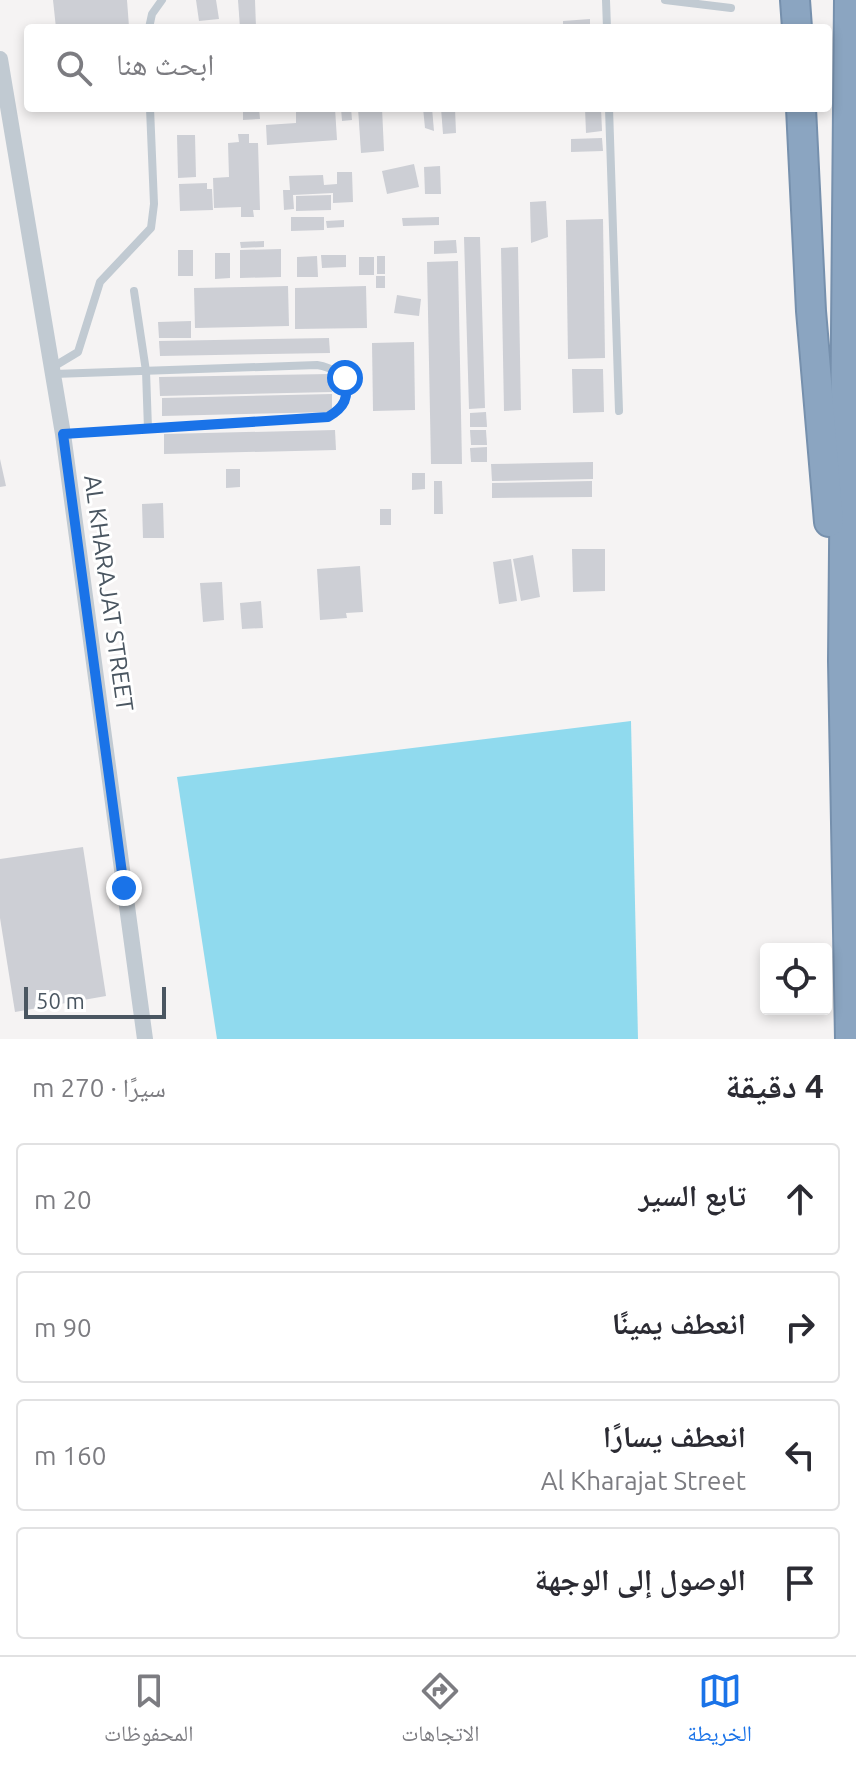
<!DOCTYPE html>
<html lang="ar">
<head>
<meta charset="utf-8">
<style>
  body { margin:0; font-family:Ubuntu,"Noto Naskh Arabic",sans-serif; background:#f2f2f3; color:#2b2b33; direction:rtl }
  .controls { position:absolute; right:24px; bottom:24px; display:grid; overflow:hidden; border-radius:8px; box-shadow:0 4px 12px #0003 }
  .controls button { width:72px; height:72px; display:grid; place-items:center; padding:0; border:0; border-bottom:2px solid #e1e1e2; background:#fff; color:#2b2b33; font:40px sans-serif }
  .scale { position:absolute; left:24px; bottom:20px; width:142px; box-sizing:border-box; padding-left:8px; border:4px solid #4a5661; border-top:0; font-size:22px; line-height:28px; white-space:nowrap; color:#4a5661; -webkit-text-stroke:6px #fff; paint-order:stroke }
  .stop { position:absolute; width:24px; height:24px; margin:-18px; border:6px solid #1a73e8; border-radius:50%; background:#fff }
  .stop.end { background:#1a73e8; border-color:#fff; box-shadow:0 2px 8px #0008 }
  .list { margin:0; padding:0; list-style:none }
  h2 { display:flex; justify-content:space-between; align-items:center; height:104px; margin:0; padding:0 32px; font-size:34px }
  h2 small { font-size:26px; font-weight:400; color:#7c7c81 }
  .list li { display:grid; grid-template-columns:52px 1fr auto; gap:24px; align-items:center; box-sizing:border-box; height:112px; margin:0 16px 16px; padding:0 16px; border:2px solid #e1e1e2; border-radius:8px }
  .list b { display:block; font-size:30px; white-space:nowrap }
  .list p { margin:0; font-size:26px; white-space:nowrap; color:#7c7c81 }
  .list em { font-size:26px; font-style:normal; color:#7c7c81 }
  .icon { flex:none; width:44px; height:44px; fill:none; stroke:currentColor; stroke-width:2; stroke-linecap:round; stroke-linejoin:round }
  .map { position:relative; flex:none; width:856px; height:1039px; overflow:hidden; direction:ltr }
  .search { position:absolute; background:#fff; box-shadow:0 4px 12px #0003; left:24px; right:24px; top:24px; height:88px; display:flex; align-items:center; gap:20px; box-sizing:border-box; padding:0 28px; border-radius:8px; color:#7c7c81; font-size:30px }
  .sheet { height:616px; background:#fff }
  nav { display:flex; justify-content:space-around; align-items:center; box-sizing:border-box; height:112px; border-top:2px solid #e1e1e2; background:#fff; font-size:22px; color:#7c7c81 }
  nav a { display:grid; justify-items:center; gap:4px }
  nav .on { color:#1a73e8 }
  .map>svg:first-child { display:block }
  .water { fill:#90daee }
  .building { fill:#cdcfd5 }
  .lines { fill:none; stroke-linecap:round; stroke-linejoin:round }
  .highway-casing { stroke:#7690ad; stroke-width:32 }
  .lane { stroke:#c1cad2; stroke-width:8 }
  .street { stroke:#c1cad2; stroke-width:16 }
  .highway { stroke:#8ba5c1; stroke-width:28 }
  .route { stroke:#1a73e8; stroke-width:10 }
  .labels { text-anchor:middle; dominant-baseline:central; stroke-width:6; stroke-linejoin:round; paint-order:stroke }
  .street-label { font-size:24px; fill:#4a5661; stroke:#fff }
</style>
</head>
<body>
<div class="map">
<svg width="856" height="1039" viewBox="0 0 856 1039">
  <rect width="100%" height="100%" fill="#f5f3f3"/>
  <polygon class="water" points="631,721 638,1039 217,1039 177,777"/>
  <g class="building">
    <polygon points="53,0 127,0 129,27 56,28"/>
    <polygon points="196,0 216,0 219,19 199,21"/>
    <polygon points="238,0 255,0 256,28 240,28"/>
    <polygon points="590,19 590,28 563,28 563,21"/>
    <polygon points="243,108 259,108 260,119 243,120"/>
    <polygon points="328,108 335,108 337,140 267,145 266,125 296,123 296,110"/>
    <polygon points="341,108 351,108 352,120 342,121"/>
    <polygon points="358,108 382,108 384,151 361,153"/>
    <polygon points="423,108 432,108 434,131 425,128"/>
    <polygon points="441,108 455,108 456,133 443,134"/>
    <polygon points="585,108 601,108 602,131 586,133"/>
    <polygon points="238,134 249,134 249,143 258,143 260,210 253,210 254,217 241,217 241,207 214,208 213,178 229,177 228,143 239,142"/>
    <polygon points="177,135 195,135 196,177 178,178"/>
    <polygon points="602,138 603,151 571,152 571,139"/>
    <polygon points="414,164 419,187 387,194 382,171"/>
    <polygon points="440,166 441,194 425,194 424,167"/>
    <polygon points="337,172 352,172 353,202 333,203 333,193 293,195 294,209 284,210 283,190 290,190 289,176 323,175 324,185 337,184"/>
    <polygon points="207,183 207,189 212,189 213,210 180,211 179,184"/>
    <polygon points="331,195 331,210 296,211 296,196"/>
    <polygon points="546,201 548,237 531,243 530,202"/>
    <polygon points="291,217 324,217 324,230 291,231"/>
    <polygon points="439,217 439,225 403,226 402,218"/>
    <polygon points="603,219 605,358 568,359 566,220"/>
    <polygon points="344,220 344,227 327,228 326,221"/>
    <polygon points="464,237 480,237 485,408 469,409"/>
    <polygon points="456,240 457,253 434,254 434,241"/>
    <polygon points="264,241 264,247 241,248 240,242"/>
    <polygon points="518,247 521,410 504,411 501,248"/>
    <polygon points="281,249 281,277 240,278 240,250"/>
    <rect x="178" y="250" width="15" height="26"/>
    <polygon points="215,253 230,253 230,278 215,279"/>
    <polygon points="321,255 346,255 346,267 322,268"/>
    <polygon points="317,256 318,277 297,277 297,257"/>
    <rect x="377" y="256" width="8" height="18"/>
    <rect x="359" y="257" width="15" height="18"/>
    <polygon points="458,261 462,464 431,464 427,262"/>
    <rect x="376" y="276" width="9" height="12"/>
    <polygon points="288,286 289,326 195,328 194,288"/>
    <polygon points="366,286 367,328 295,329 295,288"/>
    <polygon points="397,295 421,299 419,316 394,313"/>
    <polygon points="191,321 191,338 159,338 158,322"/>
    <polygon points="329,338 330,353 160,356 159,341"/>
    <polygon points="414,342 415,410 373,411 372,343"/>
    <polygon points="572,369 603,369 604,412 573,413"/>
    <polygon points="331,374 332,392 160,396 159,377"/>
    <polygon points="332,394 332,412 162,416 162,398"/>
    <polygon points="486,412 487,427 470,427 470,413"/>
    <polygon points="335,430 336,450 164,454 164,434"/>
    <polygon points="470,430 486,430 487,445 471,445"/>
    <polygon points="487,447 487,462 471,462 470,448"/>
    <polygon points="0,459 6,486 0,487"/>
    <polygon points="593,462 593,479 492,481 491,464"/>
    <polygon points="226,469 240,469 240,487 226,488"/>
    <polygon points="412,473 425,473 425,489 412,490"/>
    <polygon points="434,481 442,481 443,514 434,514"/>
    <polygon points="592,481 592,497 492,498 492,483"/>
    <polygon points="163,503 164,538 143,538 142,504"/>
    <rect x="380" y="509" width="11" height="16"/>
    <polygon points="572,549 605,549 605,591 573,592"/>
    <polygon points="533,555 540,597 521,601 513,559"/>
    <polygon points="511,559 517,601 499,604 493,562"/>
    <polygon points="360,566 363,612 346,613 347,618 320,620 317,569"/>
    <polygon points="222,582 224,620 203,622 200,583"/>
    <polygon points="261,601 263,628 242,629 240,603"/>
    <polygon points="83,847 106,996 15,1012 0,918 0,859"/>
  </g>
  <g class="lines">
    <defs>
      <g id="highway">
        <polyline points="795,0 797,28"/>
        <polyline points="849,0 843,661 850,1039"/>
        <polyline points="801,108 811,311 829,522"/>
      </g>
    </defs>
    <use href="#highway" class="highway-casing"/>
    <g class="lane">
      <polyline points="606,0 607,28"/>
      <polyline points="665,0 731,8"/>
      <polyline points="149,28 152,14 162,0"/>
      <polyline points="609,108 619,411"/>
      <polyline points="134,291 146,371 148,429"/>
      <polyline points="53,367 78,352 100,282 151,228 154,204 150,108"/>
      <path d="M54,374L317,365C350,370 356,400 328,417L63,434"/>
    </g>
    <polyline class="street" points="0,59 63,434 145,1039"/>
    <use href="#highway" class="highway"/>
  </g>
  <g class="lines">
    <path class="route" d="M124,888L63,434L328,417C345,407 349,398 345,378"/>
  </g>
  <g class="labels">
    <g class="street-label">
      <text transform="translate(109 593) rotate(82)">AL KHARAJAT STREET</text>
    </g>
  </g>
</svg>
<div class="controls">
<button><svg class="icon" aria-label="locate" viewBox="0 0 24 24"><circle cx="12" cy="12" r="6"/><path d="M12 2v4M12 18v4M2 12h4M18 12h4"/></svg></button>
</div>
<div class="scale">50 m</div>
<div class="stop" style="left:345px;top:378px"></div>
<div class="stop end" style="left:124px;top:888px"></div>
<div class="search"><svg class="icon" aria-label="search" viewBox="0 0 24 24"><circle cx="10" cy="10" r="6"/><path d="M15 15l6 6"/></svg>ابحث هنا</div>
</div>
<section class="sheet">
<h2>4 دقيقة<small>سيرًا · 270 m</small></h2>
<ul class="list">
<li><svg class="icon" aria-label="ahead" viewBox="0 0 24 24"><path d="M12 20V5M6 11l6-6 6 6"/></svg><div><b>تابع السير</b></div><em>20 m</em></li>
<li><svg class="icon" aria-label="right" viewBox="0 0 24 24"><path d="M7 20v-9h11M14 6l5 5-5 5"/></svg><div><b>انعطف يمينًا</b></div><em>90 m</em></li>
<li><svg class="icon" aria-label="left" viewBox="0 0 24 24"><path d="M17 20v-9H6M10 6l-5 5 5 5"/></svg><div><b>انعطف يسارًا</b><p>Al Kharajat Street</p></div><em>160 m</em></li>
<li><svg class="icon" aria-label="arrive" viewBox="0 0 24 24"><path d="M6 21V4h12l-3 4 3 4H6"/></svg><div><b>الوصول إلى الوجهة</b></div></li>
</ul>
</section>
<nav>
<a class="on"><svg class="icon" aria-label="map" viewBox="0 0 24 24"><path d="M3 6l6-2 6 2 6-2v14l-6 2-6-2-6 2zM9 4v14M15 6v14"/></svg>الخريطة</a>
<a><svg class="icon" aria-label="directions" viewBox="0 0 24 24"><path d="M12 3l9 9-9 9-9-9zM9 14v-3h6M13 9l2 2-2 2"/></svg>الاتجاهات</a>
<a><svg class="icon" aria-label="saved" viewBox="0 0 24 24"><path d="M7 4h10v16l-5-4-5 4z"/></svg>المحفوظات</a>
</nav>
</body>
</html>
